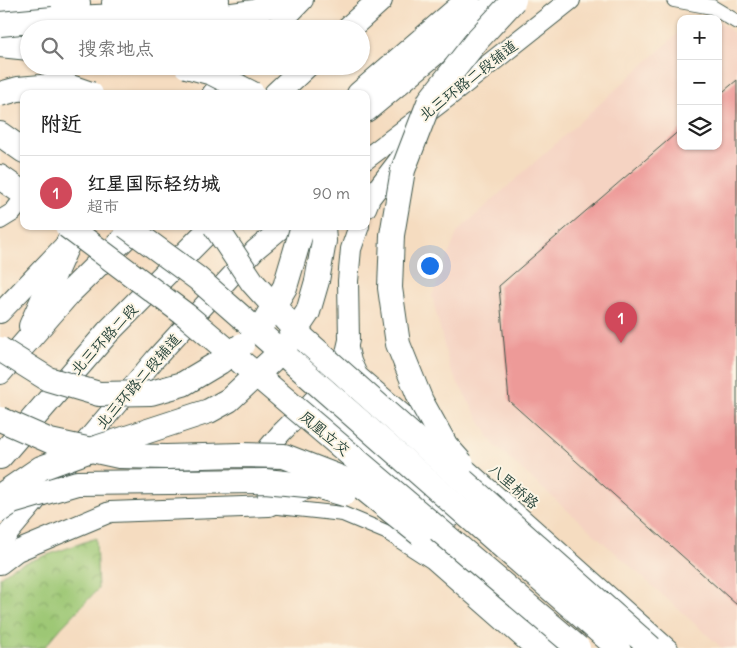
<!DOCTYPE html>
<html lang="zh">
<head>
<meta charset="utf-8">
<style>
  body { margin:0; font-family:Delius,"LXGW WenKai TC",sans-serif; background:#f2f2f2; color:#222 }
  .controls { position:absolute; right:15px; top:15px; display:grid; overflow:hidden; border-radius:10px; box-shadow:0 1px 4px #0004 }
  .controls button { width:45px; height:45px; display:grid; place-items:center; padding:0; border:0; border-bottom:1px solid #e0e0e0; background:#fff; color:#222; font:25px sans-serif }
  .you { position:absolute; left:429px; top:265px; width:18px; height:18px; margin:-12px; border:4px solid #fff; border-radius:50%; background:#1a73e8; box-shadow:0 0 0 8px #1a73e833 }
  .badge { display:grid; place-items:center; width:32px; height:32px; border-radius:50%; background:#d1495b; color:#fff; font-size:16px; font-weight:700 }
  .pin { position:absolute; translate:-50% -41px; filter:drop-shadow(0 1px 2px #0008) }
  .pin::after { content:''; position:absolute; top:26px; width:18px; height:15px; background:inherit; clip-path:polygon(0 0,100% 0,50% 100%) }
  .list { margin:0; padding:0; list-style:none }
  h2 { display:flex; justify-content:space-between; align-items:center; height:65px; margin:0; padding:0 20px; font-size:21px }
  h2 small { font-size:16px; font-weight:400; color:#767676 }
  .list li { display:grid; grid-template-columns:32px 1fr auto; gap:15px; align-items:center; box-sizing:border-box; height:75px; padding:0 20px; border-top:1px solid #e0e0e0 }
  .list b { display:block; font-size:19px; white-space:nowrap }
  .list p { margin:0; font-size:16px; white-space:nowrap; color:#767676 }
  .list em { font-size:16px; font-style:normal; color:#767676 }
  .icon { flex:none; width:28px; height:28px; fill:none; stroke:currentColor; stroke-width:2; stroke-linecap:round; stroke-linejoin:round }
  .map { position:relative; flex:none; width:737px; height:648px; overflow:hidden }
  .search { position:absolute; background:#fff; box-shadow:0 1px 4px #0004; left:20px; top:20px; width:350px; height:55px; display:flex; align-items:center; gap:12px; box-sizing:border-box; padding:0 18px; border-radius:28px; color:#767676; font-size:19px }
  .panel { position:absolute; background:#fff; box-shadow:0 1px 4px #0004; left:20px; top:90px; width:350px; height:140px; border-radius:10px }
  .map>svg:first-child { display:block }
  .built { fill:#f5d3c2 }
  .park { fill:url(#park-crowns); stroke:#5e8254 }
  .building { fill:#ed9a98 }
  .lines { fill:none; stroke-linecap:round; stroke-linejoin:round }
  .minor-casing { stroke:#3f5549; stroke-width:16 }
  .tertiary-casing { stroke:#3f5549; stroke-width:20 }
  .secondary-casing { stroke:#3f5549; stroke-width:22 }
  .trunk-casing { stroke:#3f5549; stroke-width:26 }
  .minor { stroke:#fff; stroke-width:14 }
  .tertiary { stroke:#fff; stroke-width:18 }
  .secondary { stroke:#fff; stroke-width:20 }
  .trunk { stroke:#fff; stroke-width:24 }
  .trunk-bridge-casing { stroke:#3f5549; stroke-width:26; stroke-linecap:butt }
  .trunk-bridge { stroke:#fff; stroke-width:24 }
  .labels { text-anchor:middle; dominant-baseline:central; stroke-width:4; stroke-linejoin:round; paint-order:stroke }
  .street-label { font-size:15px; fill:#1f3d34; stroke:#fcf5e5 }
</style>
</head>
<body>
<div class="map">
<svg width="737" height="648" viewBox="0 0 737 648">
  <defs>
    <pattern id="park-crowns" width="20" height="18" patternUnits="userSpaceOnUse" patternTransform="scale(1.25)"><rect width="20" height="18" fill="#9dc774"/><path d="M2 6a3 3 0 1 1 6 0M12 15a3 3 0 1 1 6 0" fill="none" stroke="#7fa360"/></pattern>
  </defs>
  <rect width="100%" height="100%" fill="#fcf5e5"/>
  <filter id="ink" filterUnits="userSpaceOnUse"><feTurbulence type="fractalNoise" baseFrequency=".02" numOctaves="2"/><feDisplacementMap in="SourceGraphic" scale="10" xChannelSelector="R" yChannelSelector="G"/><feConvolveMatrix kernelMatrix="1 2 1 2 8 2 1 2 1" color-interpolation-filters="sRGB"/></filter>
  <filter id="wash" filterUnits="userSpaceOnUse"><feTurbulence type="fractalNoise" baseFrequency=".0096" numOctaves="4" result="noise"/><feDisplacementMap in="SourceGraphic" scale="20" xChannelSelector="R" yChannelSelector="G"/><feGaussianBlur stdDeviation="1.12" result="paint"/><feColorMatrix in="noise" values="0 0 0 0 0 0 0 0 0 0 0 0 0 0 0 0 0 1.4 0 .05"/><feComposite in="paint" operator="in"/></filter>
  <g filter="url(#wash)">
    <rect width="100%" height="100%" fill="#f5dcc0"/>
    <polygon class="built" points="718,20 737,36 737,648 722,648 493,444 450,369 432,296 458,231 681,31 681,146 718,146"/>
    <polygon class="park" points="96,538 98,589 61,628 44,648 0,648 0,577 13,567"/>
    <g id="blocks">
      <polygon class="building" points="737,80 737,605 509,401 499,286 681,129 681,146 718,146 718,96"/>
    </g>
  </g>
  <g filter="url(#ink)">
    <use href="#blocks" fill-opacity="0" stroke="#3f5549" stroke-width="1"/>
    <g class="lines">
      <defs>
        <g id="minor">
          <polyline points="674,0 712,7 737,22"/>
          <polyline points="350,344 354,361 360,374 435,438"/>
          <polyline points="459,459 671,648"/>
          <polyline points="408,480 453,519"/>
          <polyline points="269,506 343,514 386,532 431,561 530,648"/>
        </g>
        <g id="tertiary">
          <polyline points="58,66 64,94"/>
          <polyline points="0,220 13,212 24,198"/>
        </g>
        <g id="secondary">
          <polyline points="275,29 303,0"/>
          <polyline points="212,94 239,66"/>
          <polyline points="366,159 450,95 570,0"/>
          <polyline points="366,208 370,198 406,151"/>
          <polyline points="0,313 63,247"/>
          <polyline points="313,401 398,472"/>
          <path d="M361,471C382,467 389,469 408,480"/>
          <polyline points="268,497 265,467 269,447 281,433 335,379 343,366 349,340 348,281 351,249 359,226"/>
          <polyline points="0,543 156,358 255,250 284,226"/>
          <polyline points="0,564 17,551 110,512 269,506 304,490 317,486"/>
        </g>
        <g id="trunk">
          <polyline points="114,3 217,0"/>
          <polyline points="0,5 78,3"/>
          <polyline points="53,19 117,16 182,22 254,12 286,0"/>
          <polyline points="348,29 380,0"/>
          <polyline points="0,45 29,48"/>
          <polyline points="276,94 306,66"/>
          <polyline points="359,94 468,0"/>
          <polyline points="366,110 499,0"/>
          <polyline points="0,134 24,151"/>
          <polyline points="0,177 24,194"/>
          <polyline points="31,326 69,241"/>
          <polyline points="0,372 68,294 137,226"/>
          <polyline points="0,457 108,332 213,226"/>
          <polyline points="424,537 549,648"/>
        </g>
      </defs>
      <use href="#minor" class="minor-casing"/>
      <use href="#tertiary" class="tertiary-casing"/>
      <use href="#secondary" class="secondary-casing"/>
      <use href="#trunk" class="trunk-casing"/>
      <use href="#minor" class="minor"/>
      <use href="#tertiary" class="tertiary"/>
      <use href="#secondary" class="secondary"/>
      <use href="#trunk" class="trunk"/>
      <defs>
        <g id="trunk-bridge">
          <polyline points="0,24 53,19"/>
          <polyline points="186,66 212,73 253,94"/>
          <polyline points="0,94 18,89 65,85 91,94"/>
          <polyline points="67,226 187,316 578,648"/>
          <polyline points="126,226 197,278 618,648"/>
          <polyline points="215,226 253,283 305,340 651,648"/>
          <polyline points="266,319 285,287 303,226"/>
          <polyline points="0,349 48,379 99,394 151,393 183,384 220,362 242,345"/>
          <polyline points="0,419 50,441 119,456 166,457 241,455 284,456 359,485 420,534"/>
          <polyline points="462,464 446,446 421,401 398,344 390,288 392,235 403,170 430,100 478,39 514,0"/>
          <polyline points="0,496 41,468 99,447 209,411 229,400 271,361 288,342 308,312 317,281 324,241 323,226"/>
          <polyline points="0,510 12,502 77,483 265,481 316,486 344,494"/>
        </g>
      </defs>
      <use href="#trunk-bridge" class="trunk-bridge-casing"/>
      <use href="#trunk-bridge" class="trunk-bridge"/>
    </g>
  </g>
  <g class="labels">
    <g class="street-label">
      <text transform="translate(468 80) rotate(-38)">北三环路二段辅道</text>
      <text transform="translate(104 339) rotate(-47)">北三环路二段</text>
      <text transform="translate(138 381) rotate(-49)">北三环路二段辅道</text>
      <text transform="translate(325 433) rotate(40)">凤凰立交</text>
      <text transform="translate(514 486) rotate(41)">八里桥路</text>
    </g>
  </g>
</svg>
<div class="controls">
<button>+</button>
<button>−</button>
<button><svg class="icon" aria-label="layers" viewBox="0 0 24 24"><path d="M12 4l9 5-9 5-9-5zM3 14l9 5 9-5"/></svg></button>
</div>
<div class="you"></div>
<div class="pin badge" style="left:621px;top:343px">1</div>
<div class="search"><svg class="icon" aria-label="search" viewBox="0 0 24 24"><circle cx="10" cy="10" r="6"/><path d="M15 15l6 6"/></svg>搜索地点</div>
<section class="panel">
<h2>附近<small></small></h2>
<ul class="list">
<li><span class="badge">1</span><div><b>红星国际轻纺城</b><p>超市</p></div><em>90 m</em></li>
</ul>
</section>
</div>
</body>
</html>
